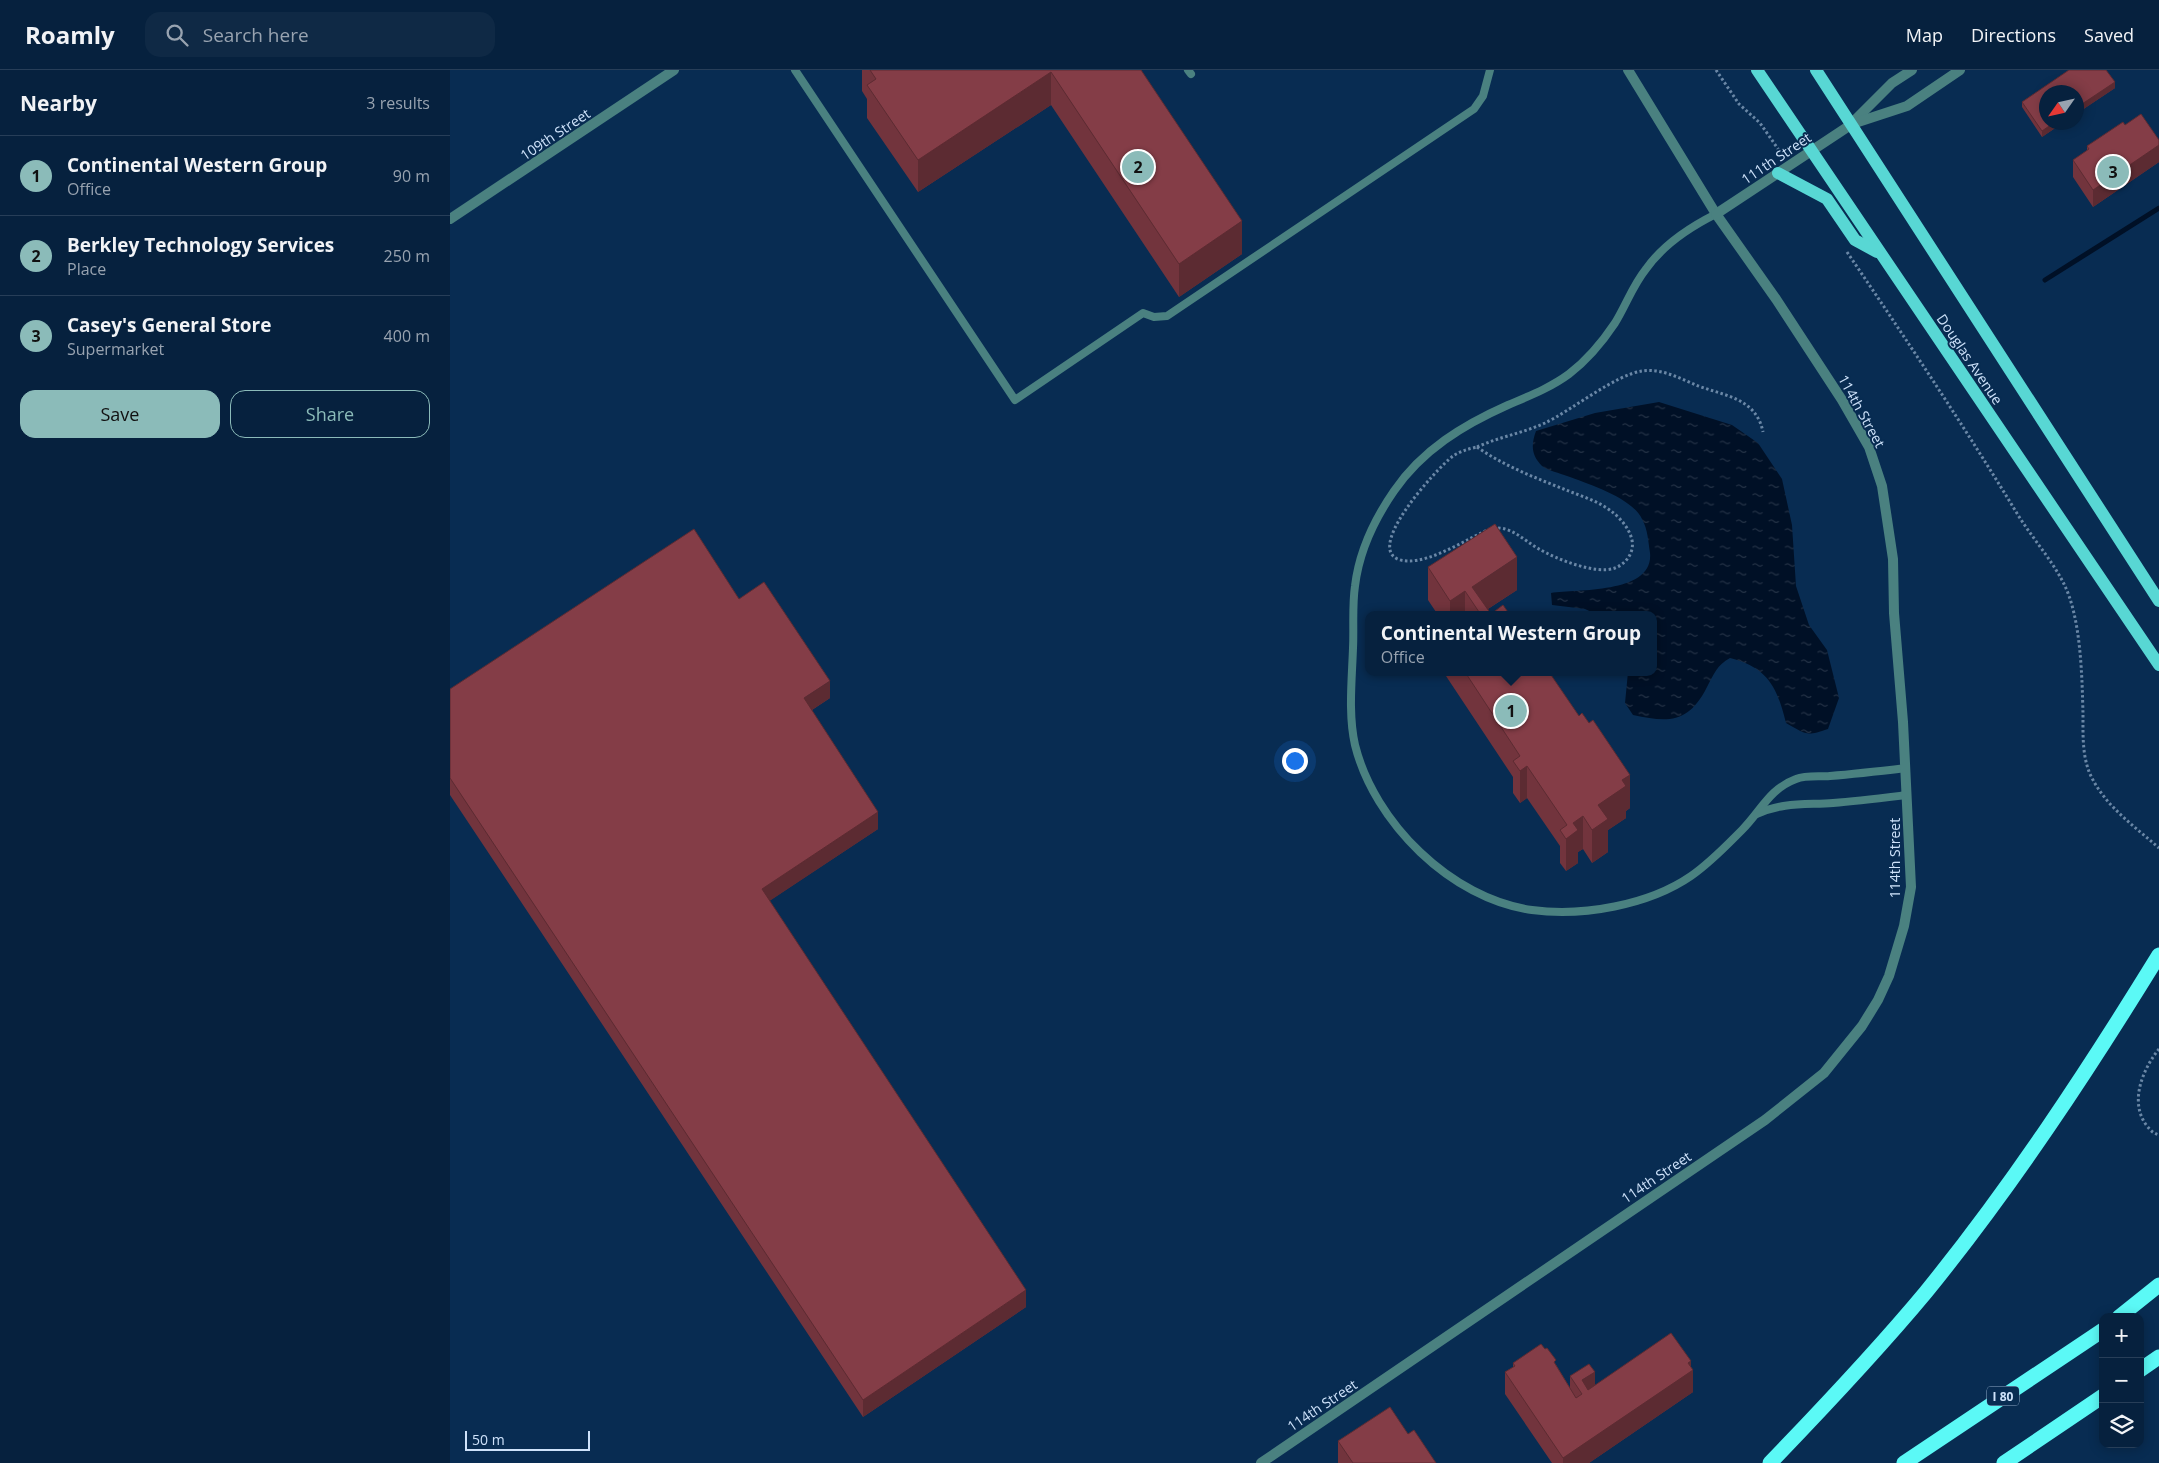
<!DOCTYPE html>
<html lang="en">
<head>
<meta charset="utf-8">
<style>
  body { margin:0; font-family:"Open Sans",sans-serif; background:#0f2945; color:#f1f3f6 }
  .controls { position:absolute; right:15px; bottom:15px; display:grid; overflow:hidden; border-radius:10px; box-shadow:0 2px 12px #0003 }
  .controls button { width:45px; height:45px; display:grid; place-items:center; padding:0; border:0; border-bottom:1px solid #273e58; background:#06213e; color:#f1f3f6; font:25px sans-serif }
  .compass { position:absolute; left:1589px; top:15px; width:45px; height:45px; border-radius:50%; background:#06213e; box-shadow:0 2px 12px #0003; rotate:236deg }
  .scale { position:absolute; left:15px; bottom:12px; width:125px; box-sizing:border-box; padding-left:5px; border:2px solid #cee2fa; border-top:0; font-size:14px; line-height:18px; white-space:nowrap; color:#cee2fa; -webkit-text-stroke:4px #082c52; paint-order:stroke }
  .you { position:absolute; left:844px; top:690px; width:18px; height:18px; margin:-12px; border:4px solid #fff; border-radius:50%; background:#1a73e8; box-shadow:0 0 0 8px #1a73e833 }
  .badge { display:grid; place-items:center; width:32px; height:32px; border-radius:50%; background:#8bbbb9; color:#111; font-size:16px; font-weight:700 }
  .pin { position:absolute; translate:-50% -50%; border:2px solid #fff; box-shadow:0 1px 5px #0006 }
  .popup { position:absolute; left:915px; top:541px; width:292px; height:65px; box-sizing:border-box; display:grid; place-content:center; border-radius:10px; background:#06213e; filter:drop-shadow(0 1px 4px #0005); font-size:16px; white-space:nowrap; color:#98a3b0 }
  .popup b { font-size:19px; color:#f1f3f6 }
  .popup::after { content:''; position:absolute; left:50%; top:100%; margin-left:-10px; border:10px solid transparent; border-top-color:#06213e }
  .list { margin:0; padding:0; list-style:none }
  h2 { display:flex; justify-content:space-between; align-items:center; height:65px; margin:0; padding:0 20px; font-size:21px }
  h2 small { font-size:16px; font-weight:400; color:#98a3b0 }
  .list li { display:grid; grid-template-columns:32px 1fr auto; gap:15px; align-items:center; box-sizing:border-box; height:80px; padding:0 20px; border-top:1px solid #273e58 }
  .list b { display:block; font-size:19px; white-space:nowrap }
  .list p { margin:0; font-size:16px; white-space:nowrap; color:#98a3b0 }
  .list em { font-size:16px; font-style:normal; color:#98a3b0 }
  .actions { display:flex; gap:10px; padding:15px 20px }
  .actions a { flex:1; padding:11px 0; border:1px solid #8bbbb9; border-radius:15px; text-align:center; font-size:18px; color:#8bbbb9 }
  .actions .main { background:#8bbbb9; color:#111 }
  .icon { flex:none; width:28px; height:28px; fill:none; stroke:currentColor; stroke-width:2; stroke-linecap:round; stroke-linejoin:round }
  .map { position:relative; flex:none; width:1709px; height:1393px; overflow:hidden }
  header { display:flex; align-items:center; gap:30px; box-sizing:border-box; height:70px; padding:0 25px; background:#06213e; border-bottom:1px solid #273e58 }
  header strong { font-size:24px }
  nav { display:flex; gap:28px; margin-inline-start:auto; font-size:18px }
  .search { width:350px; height:45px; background:#0f2945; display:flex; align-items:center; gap:12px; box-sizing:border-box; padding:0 18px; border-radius:15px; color:#98a3b0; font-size:19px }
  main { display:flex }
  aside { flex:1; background:#06213e }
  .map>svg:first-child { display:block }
  .water { fill:url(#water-ripples) }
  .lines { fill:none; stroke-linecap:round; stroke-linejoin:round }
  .stream { stroke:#001026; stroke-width:5 }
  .path { stroke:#6a87a6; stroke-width:3; stroke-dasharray:2.5 2.5; stroke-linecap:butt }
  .service { stroke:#4a8180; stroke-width:8 }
  .minor { stroke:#4a8180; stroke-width:10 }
  .tertiary { stroke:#4a8180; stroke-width:10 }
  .primary { stroke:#58d7d4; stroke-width:12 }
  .motorway { stroke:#5bf9f6; stroke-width:15 }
  .wall { fill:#72343d }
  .shaded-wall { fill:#5c2b32 }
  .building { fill:#843d47; stroke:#5c2b32 }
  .labels { text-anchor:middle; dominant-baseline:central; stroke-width:4; stroke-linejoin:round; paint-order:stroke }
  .shield { fill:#082c52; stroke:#93abc8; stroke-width:1 }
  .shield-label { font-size:12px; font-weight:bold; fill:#cee2fa }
  .street-label { font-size:14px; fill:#cee2fa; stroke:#082c52 }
</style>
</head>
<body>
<header>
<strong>Roamly</strong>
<div class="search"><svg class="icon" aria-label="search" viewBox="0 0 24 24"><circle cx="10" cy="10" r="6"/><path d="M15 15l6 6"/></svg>Search here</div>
<nav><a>Map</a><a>Directions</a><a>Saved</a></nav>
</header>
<main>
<aside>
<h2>Nearby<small>3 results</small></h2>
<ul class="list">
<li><span class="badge">1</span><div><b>Continental Western Group</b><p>Office</p></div><em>90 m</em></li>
<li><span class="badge">2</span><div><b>Berkley Technology Services</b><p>Place</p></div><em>250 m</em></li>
<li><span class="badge">3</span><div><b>Casey's General Store</b><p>Supermarket</p></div><em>400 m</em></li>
</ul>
<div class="actions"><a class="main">Save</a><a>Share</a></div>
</aside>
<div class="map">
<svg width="1709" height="1393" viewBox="0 0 1709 1393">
  <defs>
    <pattern id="water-ripples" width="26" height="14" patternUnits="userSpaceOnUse" patternTransform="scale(1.25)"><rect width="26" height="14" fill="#001026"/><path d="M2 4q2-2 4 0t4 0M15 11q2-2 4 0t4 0" fill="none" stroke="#243246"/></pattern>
  </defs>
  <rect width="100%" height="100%" fill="#082c52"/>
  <path class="water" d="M1209,332L1282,355L1308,373L1332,409L1342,455L1346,516L1359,555L1377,580L1389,628L1378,659C1355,667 1356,664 1336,653C1327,618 1319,598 1280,588C1267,595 1264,604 1257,617C1239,653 1219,653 1183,645L1175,633L1178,602H1204V545H1148L1135,539L1102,535L1101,523C1128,519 1204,524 1200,483C1198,471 1198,460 1192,449C1182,428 1139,414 1117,406C1110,403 1098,401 1092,396C1081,385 1081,375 1086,361L1145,343Z"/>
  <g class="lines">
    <polyline class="stream" points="1595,210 1709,138"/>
    <g class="path">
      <polyline points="1266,0 1289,34 1310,53 1333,86"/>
      <path d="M1397,182C1456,269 1514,356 1568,445C1583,469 1602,490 1614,514C1631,548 1632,606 1633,644C1633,664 1632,685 1640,704C1654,735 1684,756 1709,778"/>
      <path d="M1027,377C1054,396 1086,408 1116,420C1131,426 1148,431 1161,441C1172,449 1185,465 1182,479C1180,488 1173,495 1165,498C1146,505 1106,489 1089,479C1073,470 1062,456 1042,458C1018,468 983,492 957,491C904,488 988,397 1003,386C1011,381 1018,379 1027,377Z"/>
      <path d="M1027,377C1049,367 1073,363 1095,353C1122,340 1165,305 1192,301C1211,298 1229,308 1246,315C1273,326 1306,327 1313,362"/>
      <path d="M1709,979C1692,1000 1679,1033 1697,1056C1701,1061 1703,1063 1709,1065"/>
    </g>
    <g class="service">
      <polyline points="345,0 565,330 693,243 704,247 717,246 1024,39 1033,26 1040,0"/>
      <polyline points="738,0 741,4"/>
      <path d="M1266,144C1240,157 1213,175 1196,199C1183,215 1176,235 1165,253C1153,271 1136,291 1119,304C1100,318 1079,326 1058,335C1013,355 972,380 944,421C924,450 909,482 905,516C902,536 904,558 903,578C902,609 898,644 905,675C924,752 1001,829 1082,840C1132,847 1199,835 1241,806C1260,793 1276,776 1292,760C1311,741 1319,719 1346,709C1356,705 1369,707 1380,706C1405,704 1431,701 1456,698"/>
      <path d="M1307,744C1332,732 1357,735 1383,733C1408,731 1432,728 1457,725"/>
    </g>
    <g class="minor">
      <polyline points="1178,0 1266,144"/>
      <polyline points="1403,52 1442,13 1462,0"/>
      <polyline points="1402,54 1457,36 1510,0"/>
      <polyline points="0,149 224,0"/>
    </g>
    <polyline class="tertiary" points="811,1393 1315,1050 1374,1003 1412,956 1428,930 1439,906 1454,856 1461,817 1453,652 1444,543 1443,489 1432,416 1419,377 1392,330 1326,229 1266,144 1402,54"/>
    <g class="primary">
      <polyline points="1307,0 1709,595"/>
      <polyline points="1366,0 1709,531"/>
      <polyline points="1328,103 1377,129 1405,170 1427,182"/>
    </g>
    <g class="motorway">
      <polyline points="1669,1247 1709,1215"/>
      <polyline points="1690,1300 1709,1287"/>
      <path d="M1320,1393C1373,1338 1427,1281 1476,1222C1562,1116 1637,1002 1709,885"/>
      <polyline points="1454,1393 1653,1260"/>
      <polyline points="1554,1393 1653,1326"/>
    </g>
  </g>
  <g class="wall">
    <polygon points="412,0 691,0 792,184 729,227 601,35 468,122 417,48 417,29 412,21"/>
    <polygon points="1619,0 1656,0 1665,12 1665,18 1626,44 1626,22 1596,22 1596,52 1614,52 1592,67 1572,37 1572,32"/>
    <polygon points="1675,55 1709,70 1709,92 1643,137 1623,107 1623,90 1637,81 1637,76"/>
    <polygon points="978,497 1067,520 1038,539 1041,544 1060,545 988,545 978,530"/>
    <polygon points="996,602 1099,602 1180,738 1176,741 1176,748 1158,760 1158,782 1142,793 1133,779 1128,782 1128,793 1116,801 1110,793 1110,776 1077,728 1070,733 1063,723 1063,707 996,606"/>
    <polygon points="0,619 380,628 362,640 428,759 319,831 576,1237 413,1347 0,725"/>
    <polygon points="1063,1293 1106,1295 1120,1318 1120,1306 1145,1315 1241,1297 1243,1322 1139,1393 1102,1393 1055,1324 1055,1302 1063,1297"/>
    <polygon points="958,1364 986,1393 888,1393 888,1371"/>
  </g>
  <g class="shaded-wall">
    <polygon points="601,2 601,35 468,122 468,90"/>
    <polygon points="1665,12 1665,18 1626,44 1626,38"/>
    <polygon points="1605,52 1614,52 1592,67 1592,61"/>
    <polygon points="1709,75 1709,92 1643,137 1643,120"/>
    <polygon points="792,151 792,184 729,227 729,194"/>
    <polygon points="1067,487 1067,520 1030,544 1022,517"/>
    <polygon points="1015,521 1015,545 1000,545 1000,531"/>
    <polygon points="380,611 380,628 354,645 354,628"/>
    <polygon points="1077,696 1077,728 1070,733 1070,701"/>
    <polygon points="1180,705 1180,738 1176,741 1176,748 1158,760 1158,782 1142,793 1142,760 1148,735 1172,710"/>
    <polygon points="428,742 428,759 312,836 312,819"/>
    <polygon points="1133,746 1133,779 1128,782 1128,793 1116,801 1116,769 1123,753"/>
    <polygon points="576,1220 576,1237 413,1347 413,1330"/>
    <polygon points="1241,1291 1241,1301 1243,1300 1243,1322 1139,1393 1113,1393 1113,1388"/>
    <polygon points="1145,1302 1145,1325 1132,1333 1132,1310"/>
  </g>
  <g class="building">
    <polygon points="420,0 691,0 792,151 729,194 601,2 468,90 417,15 426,9"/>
    <polygon points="1619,0 1656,0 1665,12 1626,38 1626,22 1596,22 1596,52 1605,52 1592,61 1572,32"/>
    <polygon points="1691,44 1709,70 1709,75 1643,120 1623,90 1639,79 1637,76 1673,52 1675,55"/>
    <polygon points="1045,454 1067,487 1022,517 1041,544 1053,535 1060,545 1031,545 1015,521 1000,531 978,497"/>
    <polygon points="244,459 289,529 314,512 380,611 354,628 428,742 312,819 576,1220 413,1330 0,708 0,619"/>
    <polygon points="1015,602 1099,602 1129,646 1132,643 1139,653 1143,650 1180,705 1172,710 1176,716 1148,735 1158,749 1142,760 1133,746 1123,753 1128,760 1116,769 1110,760 1117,755 1077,696 1070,701 1063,691 1070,686"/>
    <polygon points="1221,1263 1241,1291 1238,1293 1243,1300 1113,1388 1055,1302 1065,1296 1063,1293 1091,1274 1095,1279 1097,1278 1106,1290 1104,1292 1126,1328 1132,1324 1120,1306 1139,1294 1145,1302 1132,1310 1138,1320"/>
    <polygon points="940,1337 958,1364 964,1360 986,1393 903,1393 888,1371"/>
  </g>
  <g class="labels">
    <rect class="shield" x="1537" y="1316.5" width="32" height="19" rx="4"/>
    <g class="shield-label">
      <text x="1553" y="1326">I 80</text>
    </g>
    <g class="street-label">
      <text transform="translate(105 64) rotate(-34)">109th Street</text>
      <text transform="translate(1326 88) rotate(-34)">111th Street</text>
      <text transform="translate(1520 289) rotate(56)">Douglas Avenue</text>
      <text transform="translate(1412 341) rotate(61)">114th Street</text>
      <text transform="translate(1444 788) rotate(-90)">114th Street</text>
      <text transform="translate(1206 1107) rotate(-34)">114th Street</text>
      <text transform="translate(872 1335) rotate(-34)">114th Street</text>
    </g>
  </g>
</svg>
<div class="controls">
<button>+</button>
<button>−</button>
<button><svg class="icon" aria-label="layers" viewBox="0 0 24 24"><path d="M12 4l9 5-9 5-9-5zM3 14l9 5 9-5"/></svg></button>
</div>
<svg class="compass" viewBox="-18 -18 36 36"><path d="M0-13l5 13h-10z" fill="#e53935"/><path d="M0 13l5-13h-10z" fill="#98a3b0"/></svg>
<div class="scale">50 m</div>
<div class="you"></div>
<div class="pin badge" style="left:1061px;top:641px">1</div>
<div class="popup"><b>Continental Western Group</b>Office</div>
<div class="pin badge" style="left:688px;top:97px">2</div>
<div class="pin badge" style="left:1663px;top:102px">3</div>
</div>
</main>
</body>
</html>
